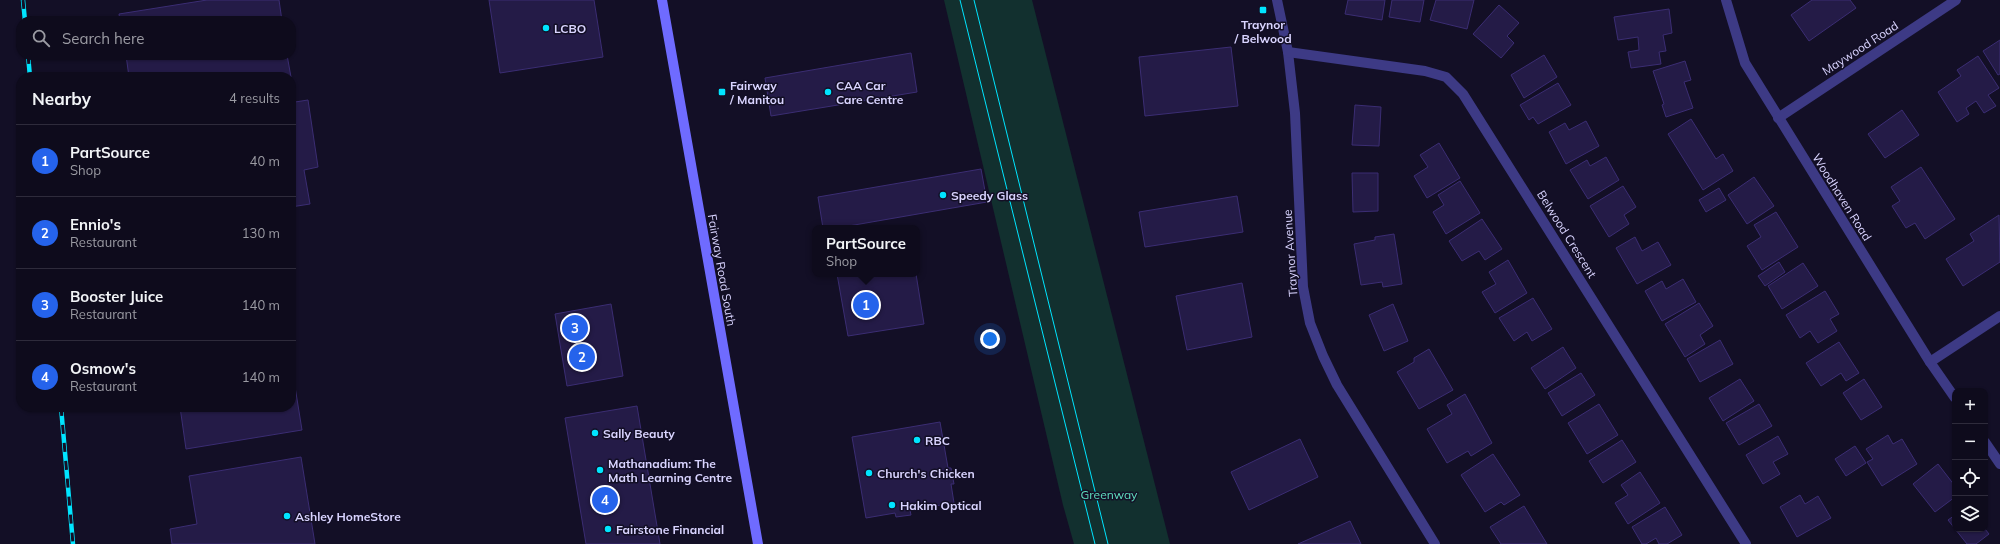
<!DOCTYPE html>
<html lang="en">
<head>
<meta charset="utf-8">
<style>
  body { margin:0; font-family:Mulish,sans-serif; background:#171425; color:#f1f3f6 }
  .controls { position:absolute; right:12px; bottom:12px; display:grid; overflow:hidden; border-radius:8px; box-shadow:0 1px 3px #0004 }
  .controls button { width:36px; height:36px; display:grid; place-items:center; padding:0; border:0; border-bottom:1px solid #2e2b3b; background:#0e0b1c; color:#f1f3f6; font:20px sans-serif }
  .you { position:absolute; left:990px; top:339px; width:14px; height:14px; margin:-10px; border:3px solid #fff; border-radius:50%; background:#1a73e8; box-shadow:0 0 0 6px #1a73e833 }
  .badge { display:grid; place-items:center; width:26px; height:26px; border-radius:50%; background:#2563eb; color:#fff; font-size:13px; font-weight:700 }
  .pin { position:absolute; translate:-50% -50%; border:2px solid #fff; box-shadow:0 1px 4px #0006 }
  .popup { position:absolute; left:812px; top:225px; width:108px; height:52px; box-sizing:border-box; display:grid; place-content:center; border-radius:8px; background:#0e0b1c; filter:drop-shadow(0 1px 3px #0005); font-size:13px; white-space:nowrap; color:#9b9ba3 }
  .popup b { font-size:15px; color:#f1f3f6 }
  .popup::after { content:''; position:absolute; left:50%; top:100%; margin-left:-8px; border:8px solid transparent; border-top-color:#0e0b1c }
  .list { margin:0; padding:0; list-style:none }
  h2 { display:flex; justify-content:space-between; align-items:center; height:52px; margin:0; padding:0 16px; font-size:17px }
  h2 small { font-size:13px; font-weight:400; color:#9b9ba3 }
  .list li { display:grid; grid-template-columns:26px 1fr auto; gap:12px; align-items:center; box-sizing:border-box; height:72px; padding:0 16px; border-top:1px solid #2e2b3b }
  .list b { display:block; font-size:15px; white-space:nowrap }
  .list p { margin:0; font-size:13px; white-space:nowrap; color:#9b9ba3 }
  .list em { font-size:13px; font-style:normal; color:#9b9ba3 }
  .icon { flex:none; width:22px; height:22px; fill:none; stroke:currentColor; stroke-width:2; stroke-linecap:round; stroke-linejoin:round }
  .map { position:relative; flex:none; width:2000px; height:544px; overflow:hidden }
  .search { position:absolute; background:#0e0b1c; box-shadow:0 1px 3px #0004; left:16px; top:16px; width:280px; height:44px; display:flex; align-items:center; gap:10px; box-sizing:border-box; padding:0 14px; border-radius:16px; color:#9b9ba3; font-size:15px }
  .panel { position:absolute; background:#0e0b1c; box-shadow:0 1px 3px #0004; left:16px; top:72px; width:280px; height:340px; border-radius:16px }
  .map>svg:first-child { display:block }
  .green { fill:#12302f }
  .building { fill:#241b47; stroke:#3b2d73 }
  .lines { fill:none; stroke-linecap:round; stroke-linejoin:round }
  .minor { stroke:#3d3a85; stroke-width:10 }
  .secondary { stroke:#6f6bff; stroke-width:10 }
  .tram { stroke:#00e5ff; stroke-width:1 }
  .rail-casing { stroke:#00e5ff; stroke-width:4.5 }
  .rail { stroke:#130f26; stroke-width:3; stroke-dasharray:9; stroke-linecap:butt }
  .poi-dot { fill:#00e5ff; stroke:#130f26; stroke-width:1.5 }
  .labels { text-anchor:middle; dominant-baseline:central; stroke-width:3; stroke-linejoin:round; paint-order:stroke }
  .poi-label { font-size:12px; font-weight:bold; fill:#d9d4ff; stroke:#130f26; text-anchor:start }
  .street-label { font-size:12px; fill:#d9d4ff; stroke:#130f26 }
  .park-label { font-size:12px; fill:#5fe0c0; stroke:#130f26 }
</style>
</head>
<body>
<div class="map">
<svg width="2000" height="544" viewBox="0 0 2000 544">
  <rect width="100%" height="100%" fill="#130f26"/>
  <polygon class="green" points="944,0 1032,0 1170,544 1074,544 1063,505"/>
  <g class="building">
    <polygon points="207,0 279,0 282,21 120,21 119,14"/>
    <polygon points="489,0 594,0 603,57 500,73"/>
    <polygon points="1348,0 1385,0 1382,20 1345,14"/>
    <polygon points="1392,0 1424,0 1420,22 1389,17"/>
    <polygon points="1436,0 1474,0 1467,29 1430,20"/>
    <polygon points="1812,0 1850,0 1856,8 1809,41 1791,15"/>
    <polygon points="1499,5 1519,23 1507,36 1514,43 1501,58 1473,34"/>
    <polygon points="1669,9 1672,33 1663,35 1666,51 1659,52 1661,64 1631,68 1628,52 1639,50 1638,37 1618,40 1614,17"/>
    <polygon points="2000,40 2000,74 1998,75 1983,51"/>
    <polygon points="1231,47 1238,106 1145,116 1139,57"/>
    <polygon points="911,53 917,92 771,116 765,78"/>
    <polygon points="126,55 287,55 291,77 129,77"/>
    <polygon points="1544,55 1557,77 1524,98 1511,75"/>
    <polygon points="1978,56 1999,88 1988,95 1996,106 1984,113 1976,101 1966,108 1969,114 1957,122 1938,92 1961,76 1957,70"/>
    <polygon points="1685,61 1691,80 1684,82 1693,108 1666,117 1662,105 1664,104 1653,71"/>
    <polygon points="291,78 295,102 308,100 318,167 304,170 310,204 291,207"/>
    <polygon points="1558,83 1571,105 1538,124 1533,117 1529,120 1520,105"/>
    <polygon points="1355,105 1381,107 1379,146 1352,145"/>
    <polygon points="1902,110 1919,135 1885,158 1868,134"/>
    <polygon points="1691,119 1716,159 1723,154 1733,171 1703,190 1668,134"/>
    <polygon points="1586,121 1599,146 1566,164 1549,132 1565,123 1569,130"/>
    <polygon points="1439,143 1460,178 1427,198 1414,176 1428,167 1420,155"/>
    <polygon points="1606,157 1619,180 1588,199 1570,170 1587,160 1590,166"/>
    <polygon points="1921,167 1955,219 1925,239 1915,223 1906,228 1892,206 1900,201 1891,187"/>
    <polygon points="981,169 987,202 837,228 823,228 818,197"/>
    <polygon points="1352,173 1378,173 1378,211 1353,212"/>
    <polygon points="1754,177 1774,206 1747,224 1728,195"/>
    <polygon points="1460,181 1480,213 1446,234 1433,212 1444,205 1438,195"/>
    <polygon points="1623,186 1636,207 1624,215 1629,224 1609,237 1590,206"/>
    <polygon points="1719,188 1726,200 1706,212 1699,200"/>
    <polygon points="1237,196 1243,232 1145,247 1139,212"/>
    <polygon points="1776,212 1798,247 1762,270 1747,246 1761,237 1754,225"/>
    <polygon points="1999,215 2000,262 1963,286 1946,259 1974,241 1970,234"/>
    <polygon points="1482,219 1502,249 1485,260 1479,251 1462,261 1449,241"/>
    <polygon points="1394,234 1402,284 1383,287 1382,282 1361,285 1354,244 1375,240 1375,237"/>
    <polygon points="1635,237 1642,251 1658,242 1671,265 1637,284 1616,248"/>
    <polygon points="1508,260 1527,293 1495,313 1482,292 1496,284 1489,272"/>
    <polygon points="1779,262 1785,272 1765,286 1758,276"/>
    <polygon points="1803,263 1818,286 1782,309 1768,286"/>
    <polygon points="837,274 916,274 924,324 848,336"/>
    <polygon points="1683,279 1696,302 1662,321 1645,291 1662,281 1666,289"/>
    <polygon points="1242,283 1252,337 1187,350 1176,296"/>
    <polygon points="1825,291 1839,314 1830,319 1837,331 1818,343 1810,331 1800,338 1786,315"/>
    <polygon points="1533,298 1552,329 1532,341 1527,332 1514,341 1499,318"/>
    <polygon points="1699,303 1713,326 1700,335 1705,344 1685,357 1665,324"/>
    <polygon points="611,304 623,376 567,386 555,314"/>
    <polygon points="1393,304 1408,341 1384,351 1369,315"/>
    <polygon points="1720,340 1733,364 1700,382 1687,359"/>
    <polygon points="1839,342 1859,373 1846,381 1841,373 1821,386 1806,363"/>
    <polygon points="1563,347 1576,368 1545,389 1531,368"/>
    <polygon points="1429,349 1453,390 1419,409 1397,372 1414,362 1414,358"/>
    <polygon points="291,362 302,430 186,449 180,407 291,407"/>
    <polygon points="1581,373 1595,395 1562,416 1548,393"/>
    <polygon points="1740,379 1754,401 1723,421 1709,398"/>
    <polygon points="1864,379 1882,407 1861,420 1843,393"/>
    <polygon points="1465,394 1492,443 1471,456 1468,451 1447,463 1427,429 1452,414 1447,405"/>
    <polygon points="1599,404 1618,435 1587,454 1568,423"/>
    <polygon points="1759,404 1772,426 1739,445 1726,423"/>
    <polygon points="637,406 660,544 586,544 565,418"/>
    <polygon points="940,422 948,468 951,468 954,484 951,484 954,503 910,510 911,515 896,517 895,513 866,518 852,437"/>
    <polygon points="1888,435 1893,444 1902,439 1917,464 1882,486 1867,462 1873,459 1866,449"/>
    <polygon points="1778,436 1788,454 1773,462 1780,474 1763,484 1746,455"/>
    <polygon points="1300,439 1318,477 1249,510 1231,472"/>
    <polygon points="1622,440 1636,462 1603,483 1589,461"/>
    <polygon points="1855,446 1866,463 1846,476 1835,459"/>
    <polygon points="1493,454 1520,495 1504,505 1501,502 1485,512 1461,475"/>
    <polygon points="301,457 315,544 172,544 170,529 197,524 189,476"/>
    <polygon points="1938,464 1955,486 1955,497 1935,512 1913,484"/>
    <polygon points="1640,472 1660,503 1628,524 1615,503 1628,495 1621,485"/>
    <polygon points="1800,495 1805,504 1818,496 1831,518 1797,537 1780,507"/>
    <polygon points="1524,506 1547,544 1501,544 1490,527"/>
    <polygon points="1665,507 1682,535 1667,544 1659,544 1656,538 1646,544 1642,544 1632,527"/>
    <polygon points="1955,515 1955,529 1985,529 1989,534 1976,544 1967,544 1948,520"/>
    <polygon points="1350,521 1361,544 1298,544"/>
  </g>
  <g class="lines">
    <g class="minor">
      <polyline points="1277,0 1288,52 1295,113 1303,287 1310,323 1323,356 1337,385 1435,544"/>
      <polyline points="1726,0 1745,63 1930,362 1955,398"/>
      <polyline points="1288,52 1425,71 1446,77 1463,94 1746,544"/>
      <polyline points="1778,118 1956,0"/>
      <polyline points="1930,362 2000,316"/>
      <polyline points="1985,442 2000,464"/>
    </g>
    <polyline class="secondary" points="662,0 758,544"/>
    <g class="tram">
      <polyline points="960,0 1095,544"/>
      <polyline points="974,0 1108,544"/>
    </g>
    <defs>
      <g id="rail">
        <polyline points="23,0 25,21"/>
        <polyline points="28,55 30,77"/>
        <polyline points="61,407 73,544"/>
      </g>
    </defs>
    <use href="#rail" class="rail-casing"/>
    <use href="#rail" class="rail"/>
  </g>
  <g class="poi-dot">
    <rect x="1259" y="6" width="8" height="8" rx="2"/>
    <circle cx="546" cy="28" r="4"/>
    <rect x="718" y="88" width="8" height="8" rx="2"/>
    <circle cx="828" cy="92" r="4"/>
    <circle cx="943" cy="195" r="4"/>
    <circle cx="595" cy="433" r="4"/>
    <circle cx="917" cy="440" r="4"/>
    <circle cx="600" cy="470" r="4"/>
    <circle cx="869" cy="473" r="4"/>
    <circle cx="892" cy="505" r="4"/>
    <circle cx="287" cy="516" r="4"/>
    <circle cx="608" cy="529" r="4"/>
  </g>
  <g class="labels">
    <g class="poi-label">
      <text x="1263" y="24" text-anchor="middle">Traynor<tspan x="1263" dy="14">/ Belwood</tspan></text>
      <text x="554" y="28">LCBO</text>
      <text x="730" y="85">Fairway<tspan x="730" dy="14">/ Manitou</tspan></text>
      <text x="836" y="85">CAA Car<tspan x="836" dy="14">Care Centre</tspan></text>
      <text x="951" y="195">Speedy Glass</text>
      <text x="603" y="433">Sally Beauty</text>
      <text x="925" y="440">RBC</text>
      <text x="608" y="463">Mathanadium: The<tspan x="608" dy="14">Math Learning Centre</tspan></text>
      <text x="877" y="473">Church's Chicken</text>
      <text x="900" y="505">Hakim Optical</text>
      <text x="295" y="516">Ashley HomeStore</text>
      <text x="616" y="529">Fairstone Financial</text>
    </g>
    <g class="street-label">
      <text transform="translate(1860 48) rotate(-33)">Maywood Road</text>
      <text transform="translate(1842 197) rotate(58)">Woodhaven Road</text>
      <text transform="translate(1567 234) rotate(58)">Belwood Crescent</text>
      <text transform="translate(1290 253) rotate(-94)">Traynor Avenue</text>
      <text transform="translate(722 270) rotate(80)">Fairway Road South</text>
    </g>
    <g class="park-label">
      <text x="1109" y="494">Greenway</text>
    </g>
  </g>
</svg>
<div class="controls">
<button>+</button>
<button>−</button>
<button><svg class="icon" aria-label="locate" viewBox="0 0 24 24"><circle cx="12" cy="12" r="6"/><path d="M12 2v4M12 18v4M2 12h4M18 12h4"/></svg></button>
<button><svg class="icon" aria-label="layers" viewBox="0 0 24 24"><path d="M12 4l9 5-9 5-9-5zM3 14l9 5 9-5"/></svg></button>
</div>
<div class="you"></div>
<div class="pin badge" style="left:866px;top:305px">1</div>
<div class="popup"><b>PartSource</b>Shop</div>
<div class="pin badge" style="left:582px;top:357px">2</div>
<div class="pin badge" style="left:575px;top:328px">3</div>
<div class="pin badge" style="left:605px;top:500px">4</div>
<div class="search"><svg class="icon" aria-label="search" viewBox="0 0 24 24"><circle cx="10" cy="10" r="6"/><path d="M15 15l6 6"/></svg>Search here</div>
<section class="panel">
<h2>Nearby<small>4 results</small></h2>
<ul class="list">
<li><span class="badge">1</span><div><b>PartSource</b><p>Shop</p></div><em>40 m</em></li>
<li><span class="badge">2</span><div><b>Ennio's</b><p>Restaurant</p></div><em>130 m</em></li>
<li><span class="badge">3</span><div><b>Booster Juice</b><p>Restaurant</p></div><em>140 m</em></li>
<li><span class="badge">4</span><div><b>Osmow's</b><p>Restaurant</p></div><em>140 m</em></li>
</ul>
</section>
</div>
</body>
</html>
